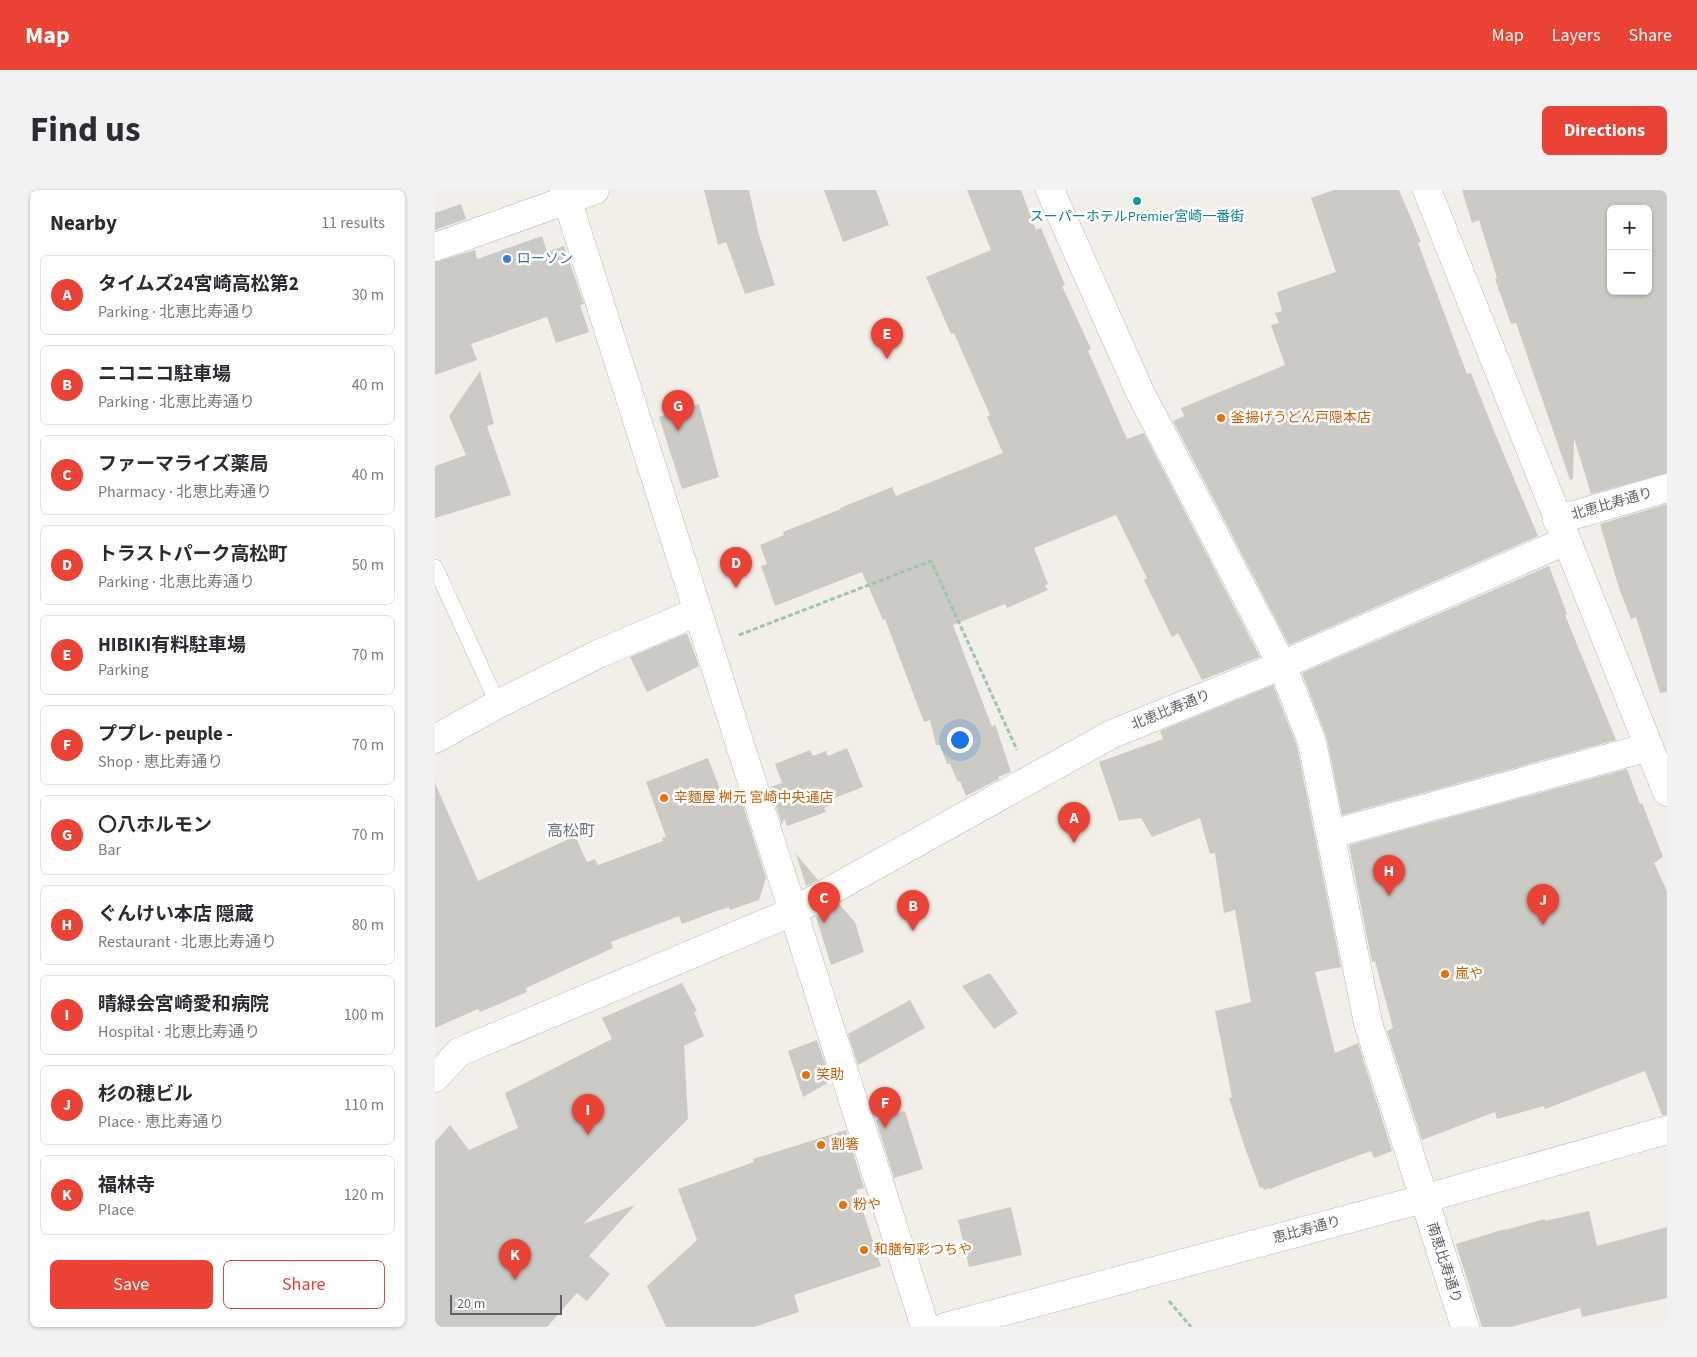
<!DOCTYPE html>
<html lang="en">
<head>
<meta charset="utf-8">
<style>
  body { margin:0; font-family:"Source Sans 3","Noto Sans JP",sans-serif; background:#f2f2f3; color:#2b2b33 }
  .controls { position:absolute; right:15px; top:15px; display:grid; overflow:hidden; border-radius:8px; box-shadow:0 1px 4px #0004 }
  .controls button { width:45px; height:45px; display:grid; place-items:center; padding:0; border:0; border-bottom:1px solid #e1e1e2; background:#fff; color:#2b2b33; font:25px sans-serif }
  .scale { position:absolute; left:15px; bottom:12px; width:112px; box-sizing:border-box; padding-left:5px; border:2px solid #5f6368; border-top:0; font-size:14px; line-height:18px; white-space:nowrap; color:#5f6368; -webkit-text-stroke:4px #fff; paint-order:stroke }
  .you { position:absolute; left:524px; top:549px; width:18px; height:18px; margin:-12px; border:4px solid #fff; border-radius:50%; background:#1a73e8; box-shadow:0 0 0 8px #1a73e833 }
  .badge { display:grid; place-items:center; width:32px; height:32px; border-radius:50%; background:#ea4335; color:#fff; font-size:16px; font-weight:700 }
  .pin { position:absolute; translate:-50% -41px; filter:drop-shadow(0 1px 2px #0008) }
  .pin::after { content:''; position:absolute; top:26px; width:18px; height:15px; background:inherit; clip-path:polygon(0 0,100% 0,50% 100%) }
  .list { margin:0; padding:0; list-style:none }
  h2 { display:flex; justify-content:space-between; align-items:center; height:65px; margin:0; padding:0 20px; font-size:21px }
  h2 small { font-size:16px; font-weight:400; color:#7c7c81 }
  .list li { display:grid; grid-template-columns:32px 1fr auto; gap:15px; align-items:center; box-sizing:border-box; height:80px; margin:0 10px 10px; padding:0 10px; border:1px solid #e1e1e2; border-radius:8px }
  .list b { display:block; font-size:19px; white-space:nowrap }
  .list p { margin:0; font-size:16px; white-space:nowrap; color:#7c7c81 }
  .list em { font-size:16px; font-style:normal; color:#7c7c81 }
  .actions { display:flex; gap:10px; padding:15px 20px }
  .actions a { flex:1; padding:11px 0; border:1px solid #ea4335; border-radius:8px; text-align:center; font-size:18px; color:#ea4335 }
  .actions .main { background:#ea4335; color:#fff }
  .map { position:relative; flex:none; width:1232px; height:1137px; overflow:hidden; border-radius:8px }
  header { display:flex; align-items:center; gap:30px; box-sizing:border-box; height:70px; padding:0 25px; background:#ea4335; color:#fff }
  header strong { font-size:24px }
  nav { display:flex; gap:28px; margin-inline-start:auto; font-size:18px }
  .intro { display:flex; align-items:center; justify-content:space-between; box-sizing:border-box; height:120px; padding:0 30px }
  h1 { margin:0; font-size:35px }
  .button { padding:12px 22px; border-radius:8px; background:#ea4335; color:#fff; font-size:18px; font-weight:700 }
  main { display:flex; gap:30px; padding:0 30px }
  aside { flex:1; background:#fff; border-radius:8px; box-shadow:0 1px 4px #0004 }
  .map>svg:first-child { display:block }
  .building { fill:#cccac5; fill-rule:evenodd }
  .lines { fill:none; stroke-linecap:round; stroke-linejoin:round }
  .lane-casing { stroke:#b5b8bc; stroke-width:16 }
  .street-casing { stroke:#b5b8bc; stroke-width:29 }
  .secondary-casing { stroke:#b6babf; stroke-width:29 }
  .path { stroke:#9cc7a9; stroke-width:3; stroke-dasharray:5 2.5; stroke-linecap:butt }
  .lane { stroke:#fff; stroke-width:15 }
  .street { stroke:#fff; stroke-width:28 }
  .secondary { stroke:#fff; stroke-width:28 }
  .culture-dot { fill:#0f9aa8; stroke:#fff; stroke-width:2 }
  .shop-dot { fill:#3f7fe0; stroke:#fff; stroke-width:2 }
  .food-dot { fill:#e8710a; stroke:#fff; stroke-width:2 }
  .labels { text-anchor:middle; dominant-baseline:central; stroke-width:5; stroke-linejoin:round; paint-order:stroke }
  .culture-label { font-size:14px; fill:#0d838f; stroke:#fff }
  .shop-label { font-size:14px; fill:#366cbe; stroke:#fff; text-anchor:start }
  .food-label { font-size:14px; fill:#c56008; stroke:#fff; text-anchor:start }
  .street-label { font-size:14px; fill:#5f6368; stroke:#fff }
  .quarter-label { font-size:16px; fill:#70757a; stroke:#fff }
</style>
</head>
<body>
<header>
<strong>Map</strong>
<nav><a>Map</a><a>Layers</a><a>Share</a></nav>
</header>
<div class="intro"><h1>Find us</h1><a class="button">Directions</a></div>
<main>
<aside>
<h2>Nearby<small>11 results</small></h2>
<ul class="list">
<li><span class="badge">A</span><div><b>タイムズ24宮崎高松第2</b><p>Parking · 北恵比寿通り</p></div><em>30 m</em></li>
<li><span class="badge">B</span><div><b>ニコニコ駐車場</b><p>Parking · 北恵比寿通り</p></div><em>40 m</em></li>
<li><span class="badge">C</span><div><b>ファーマライズ薬局</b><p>Pharmacy · 北恵比寿通り</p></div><em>40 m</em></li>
<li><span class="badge">D</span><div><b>トラストパーク高松町</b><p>Parking · 北恵比寿通り</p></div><em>50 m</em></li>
<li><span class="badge">E</span><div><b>HIBIKI有料駐車場</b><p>Parking</p></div><em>70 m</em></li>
<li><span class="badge">F</span><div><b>ププレ- peuple -</b><p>Shop · 恵比寿通り</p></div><em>70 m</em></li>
<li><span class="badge">G</span><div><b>〇八ホルモン</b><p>Bar</p></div><em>70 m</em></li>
<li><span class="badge">H</span><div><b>ぐんけい本店 隠蔵</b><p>Restaurant · 北恵比寿通り</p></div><em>80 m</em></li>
<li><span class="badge">I</span><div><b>晴緑会宮崎愛和病院</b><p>Hospital · 北恵比寿通り</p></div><em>100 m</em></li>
<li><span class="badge">J</span><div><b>杉の穂ビル</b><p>Place · 恵比寿通り</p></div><em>110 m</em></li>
<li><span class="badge">K</span><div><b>福林寺</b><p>Place</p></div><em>120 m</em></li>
</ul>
<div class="actions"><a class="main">Save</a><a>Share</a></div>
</aside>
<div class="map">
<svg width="1232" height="1137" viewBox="0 0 1232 1137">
  <rect width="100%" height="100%" fill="#f1efe8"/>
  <g class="building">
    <polygon points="269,0 314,0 324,45 340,95 310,104 291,52 283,55"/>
    <polygon points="389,0 441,0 454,35 408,52"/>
    <polygon points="532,0 586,0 601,40 606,38 630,95 627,96 656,159 653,161 692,249 709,243 825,467 767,490 743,443 737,447 709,390 712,388 681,325 599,358 613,394 610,395 613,400 572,418 570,414 518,435 557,537 560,534 576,582 563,587 564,589 531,606 525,591 523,592 515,574 512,574 505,555 501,555 495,530 489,532 450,429 448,430 427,382 340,416 326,376 332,374 325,355 349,345 348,342 406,319 405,318 457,297 461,306 568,263 552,227 555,225 519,143 516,144 491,87 556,60"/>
    <polygon points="899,0 964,0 986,52 983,53 1032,184 1036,183 1059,241 1103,346 854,455 738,231 749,226 746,218 850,175 836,135 844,133 840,123 847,121 842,102 901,82 876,8"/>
    <path d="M1027,0H1232V283L1156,304L1139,248L1138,289L1135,290L1081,133L1076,134L1060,89L1062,88L1044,30L1037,33ZM1176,19H1213V101H1176Z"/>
    <polygon points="26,14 31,29 0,40 0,23"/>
    <polygon points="107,46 112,62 129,56 149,114 145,115 154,142 121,153 112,127 36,154 42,170 0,185 0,72 40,60 42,69"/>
    <polygon points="45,181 59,234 52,236 76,305 0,328 0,276 31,265 14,226"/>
    <polygon points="264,214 284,287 247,299 224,227"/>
    <polygon points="1232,314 1232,502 1225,503 1201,427 1196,429 1184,398 1165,334"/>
    <polygon points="1114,376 1132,424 1130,425 1181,550 907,625 892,549 867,483"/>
    <polygon points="252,443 264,476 212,502 195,467"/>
    <polygon points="838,495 862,556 906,777 880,782 900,863 923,853 957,961 939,968 936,961 865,987 835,999 834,998 829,1000 827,997 825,998 810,958 794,908 797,907 780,821 816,812 800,720 789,723 780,663 775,664 765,628 717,647 706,628 684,631 664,572 728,549 725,541"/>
    <polygon points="412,558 428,597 392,611 394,616 389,618 391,622 352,636 349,628 347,635 335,597 347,593 340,574 375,560 378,566 391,561 393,566"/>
    <polygon points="273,568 291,615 306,609 331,688 324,710 295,720 294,717 279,722 247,734 244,726 176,752 178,758 91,798 92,802 45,822 43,819 0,838 0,593 43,691 140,646 152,672 160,669 163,675 228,651 227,648 231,647 211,592"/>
    <polygon points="1192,579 1205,614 1207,613 1228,667 1219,673 1232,701 1232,925 1227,925 1210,881 1110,919 1109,916 1062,929 1060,922 987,950 952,841 958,838 940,771 937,772 914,655"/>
    <polygon points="361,664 383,690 371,696"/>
    <polygon points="404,714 420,732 429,762 396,775 381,727"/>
    <polygon points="555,783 583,823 559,839 527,796"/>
    <polygon points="247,793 262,821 259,822 269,846 249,856 253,929 148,1034 200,1015 154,1066 175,1084 152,1111 142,1103 112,1137 0,1137 0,952 15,935 34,960 83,938 70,903 177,849 167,828"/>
    <polygon points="475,810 490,838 423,875 413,844"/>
    <polygon points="382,850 396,891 368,907 353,861"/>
    <polygon points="470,921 488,979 459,988 441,930"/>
    <polygon points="411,940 429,998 421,1000 446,1076 359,1105 364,1122 319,1137 231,1137 212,1096 262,1050 243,999 319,972 318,969"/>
    <polygon points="576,1017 587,1065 534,1077 523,1030"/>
    <polygon points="1154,1021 1162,1056 1232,1037 1232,1108 1147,1127 1145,1118 1076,1137 1047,1137 1021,1054 1070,1039 1070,1040 1110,1029 1110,1031"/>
  </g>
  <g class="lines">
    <defs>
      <polyline id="lane" points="0,377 63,514"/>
      <g id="street">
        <polyline points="129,0 490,1137"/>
        <polyline points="615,0 705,202 847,475 877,552 933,833 1030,1137"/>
        <polyline points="992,0 1232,602"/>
        <polyline points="0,57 160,0"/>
        <polyline points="1122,330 1232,298"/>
        <polyline points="0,549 63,514 163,464 262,422"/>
        <polyline points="896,644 1214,557"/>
        <polyline points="0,888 24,862 357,722 677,544 847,475 1131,351"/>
      </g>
      <polyline id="secondary" points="510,1137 988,1009 1232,940"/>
    </defs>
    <use href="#lane" class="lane-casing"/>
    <use href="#street" class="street-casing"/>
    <use href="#secondary" class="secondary-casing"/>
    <g class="path">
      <polyline points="304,445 496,371 582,560"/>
      <polyline points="734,1111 756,1137"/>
    </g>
    <use href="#lane" class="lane"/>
    <use href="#street" class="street"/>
    <use href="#secondary" class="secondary"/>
  </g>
  <circle class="culture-dot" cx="702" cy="11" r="5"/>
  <circle class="shop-dot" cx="72" cy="69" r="5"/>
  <g class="food-dot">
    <circle cx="786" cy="228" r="5"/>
    <circle cx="229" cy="608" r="5"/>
    <circle cx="1010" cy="784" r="5"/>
    <circle cx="371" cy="885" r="5"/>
    <circle cx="386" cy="955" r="5"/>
    <circle cx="408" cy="1015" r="5"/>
    <circle cx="429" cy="1060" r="5"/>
  </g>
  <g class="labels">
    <g class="culture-label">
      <text x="702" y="27">スーパーホテルPremier宮崎一番街</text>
    </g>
    <g class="shop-label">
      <text x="82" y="69">ローソン</text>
    </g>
    <g class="food-label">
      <text x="796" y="228">釜揚げうどん戸隠本店</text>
      <text x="239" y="608">辛麵屋 桝元 宮崎中央通店</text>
      <text x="1020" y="784">嵐や</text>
      <text x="381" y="885">笑助</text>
      <text x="396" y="955">割箸</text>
      <text x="418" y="1015">粉や</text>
      <text x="439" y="1060">和膳旬彩つちや</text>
    </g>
    <g class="street-label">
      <text transform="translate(1177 314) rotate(-16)">北恵比寿通り</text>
      <text transform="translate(736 520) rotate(-22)">北恵比寿通り</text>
      <text transform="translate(872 1040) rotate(-15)">恵比寿通り</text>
      <text transform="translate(1009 1073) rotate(72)">南恵比寿通り</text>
    </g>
    <g class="quarter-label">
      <text x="136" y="641">高松町</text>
    </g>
  </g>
</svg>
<div class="controls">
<button>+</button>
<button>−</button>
</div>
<div class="scale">20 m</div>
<div class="you"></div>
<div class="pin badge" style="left:639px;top:653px">A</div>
<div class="pin badge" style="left:478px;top:741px">B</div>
<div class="pin badge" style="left:389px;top:733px">C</div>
<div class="pin badge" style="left:301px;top:398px">D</div>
<div class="pin badge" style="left:452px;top:169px">E</div>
<div class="pin badge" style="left:450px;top:938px">F</div>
<div class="pin badge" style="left:243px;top:241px">G</div>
<div class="pin badge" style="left:954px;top:706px">H</div>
<div class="pin badge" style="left:153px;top:945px">I</div>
<div class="pin badge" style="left:1108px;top:735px">J</div>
<div class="pin badge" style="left:80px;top:1090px">K</div>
</div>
</main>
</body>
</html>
